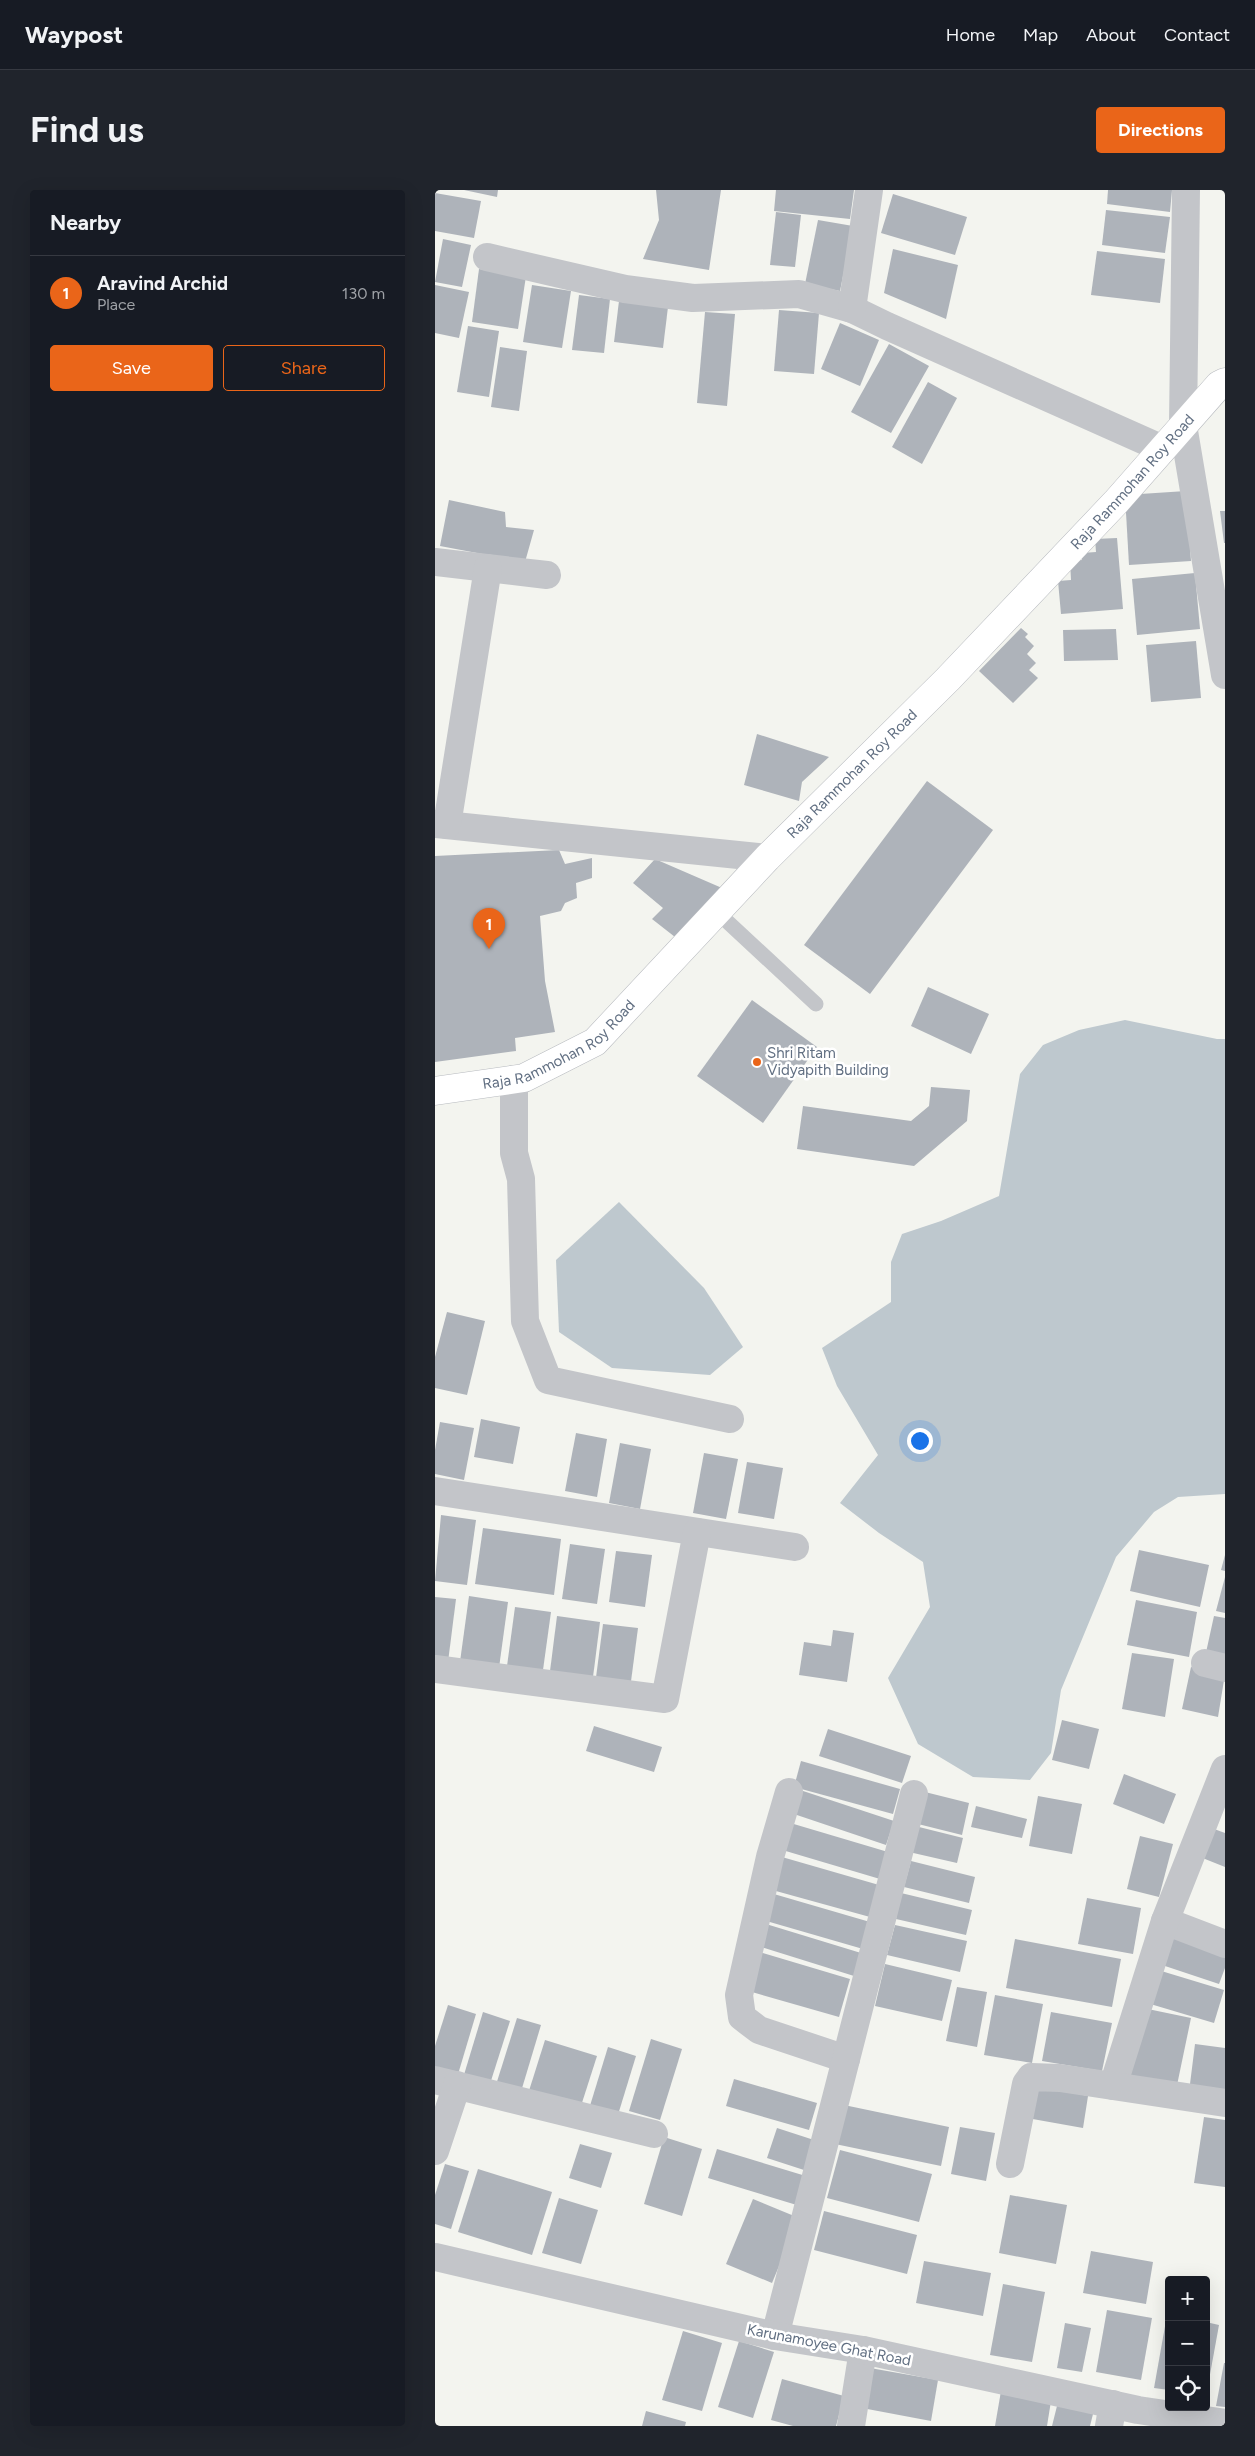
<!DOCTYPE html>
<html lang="en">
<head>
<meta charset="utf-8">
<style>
  body { margin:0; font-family:Figtree,sans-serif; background:#20242c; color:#f1f3f6 }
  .controls { position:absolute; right:15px; bottom:15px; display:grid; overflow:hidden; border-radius:5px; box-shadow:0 5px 20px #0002 }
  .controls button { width:45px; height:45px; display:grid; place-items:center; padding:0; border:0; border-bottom:1px solid #363941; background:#171b24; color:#f1f3f6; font:25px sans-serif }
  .you { position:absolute; left:484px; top:1250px; width:18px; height:18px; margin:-12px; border:4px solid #fff; border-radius:50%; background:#1a73e8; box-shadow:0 0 0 8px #1a73e833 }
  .badge { display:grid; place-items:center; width:32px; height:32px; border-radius:50%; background:#ea6519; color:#fff; font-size:16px; font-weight:700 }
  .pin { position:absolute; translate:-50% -41px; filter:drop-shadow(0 1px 2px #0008) }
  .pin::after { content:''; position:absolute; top:26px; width:18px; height:15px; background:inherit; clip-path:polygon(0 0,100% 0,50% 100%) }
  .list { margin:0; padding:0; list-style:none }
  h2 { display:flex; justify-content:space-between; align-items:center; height:65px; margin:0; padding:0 20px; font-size:21px }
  h2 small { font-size:16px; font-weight:400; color:#9ea1a6 }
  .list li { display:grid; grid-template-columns:32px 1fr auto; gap:15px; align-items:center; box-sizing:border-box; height:75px; padding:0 20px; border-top:1px solid #363941 }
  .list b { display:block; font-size:19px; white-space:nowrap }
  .list p { margin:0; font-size:16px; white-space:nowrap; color:#9ea1a6 }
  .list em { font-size:16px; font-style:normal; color:#9ea1a6 }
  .actions { display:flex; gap:10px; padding:15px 20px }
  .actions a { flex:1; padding:11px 0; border:1px solid #ea6519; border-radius:5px; text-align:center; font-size:18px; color:#ea6519 }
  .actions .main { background:#ea6519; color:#fff }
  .icon { flex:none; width:28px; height:28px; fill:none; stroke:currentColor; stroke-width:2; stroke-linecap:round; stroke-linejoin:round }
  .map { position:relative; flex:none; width:790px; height:2236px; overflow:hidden; border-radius:5px }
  header { display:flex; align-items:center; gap:30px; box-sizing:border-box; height:70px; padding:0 25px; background:#171b24; border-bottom:1px solid #363941 }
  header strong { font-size:24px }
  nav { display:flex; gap:28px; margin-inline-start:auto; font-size:18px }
  .intro { display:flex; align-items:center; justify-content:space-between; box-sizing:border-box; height:120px; padding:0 30px }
  h1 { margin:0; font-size:35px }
  .button { padding:12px 22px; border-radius:5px; background:#ea6519; color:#fff; font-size:18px; font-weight:700 }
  main { display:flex; gap:30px; padding:0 30px }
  aside { flex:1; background:#171b24; border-radius:5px; box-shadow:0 5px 20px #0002 }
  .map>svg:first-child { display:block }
  .water { fill:#bec8ce }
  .building { fill:#aeb3ba }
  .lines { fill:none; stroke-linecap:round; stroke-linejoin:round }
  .secondary-casing { stroke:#b7babf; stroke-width:29 }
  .service { stroke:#c3c5c9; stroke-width:15 }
  .minor { stroke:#c3c5c9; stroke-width:28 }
  .tertiary { stroke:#c3c5c9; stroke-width:28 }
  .secondary { stroke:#fff; stroke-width:28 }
  .poi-dot { fill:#ea6519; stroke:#fff; stroke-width:2 }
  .labels { text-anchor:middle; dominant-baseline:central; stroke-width:5; stroke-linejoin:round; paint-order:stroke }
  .street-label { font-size:15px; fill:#616f82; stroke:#fff }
  .poi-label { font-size:15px; fill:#616f82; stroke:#fff; text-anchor:start }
</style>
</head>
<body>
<header>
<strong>Waypost</strong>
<nav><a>Home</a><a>Map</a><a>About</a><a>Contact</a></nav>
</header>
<div class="intro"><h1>Find us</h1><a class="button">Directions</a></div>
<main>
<aside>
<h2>Nearby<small></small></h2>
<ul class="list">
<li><span class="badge">1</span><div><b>Aravind Archid</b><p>Place</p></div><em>130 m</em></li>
</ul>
<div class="actions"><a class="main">Save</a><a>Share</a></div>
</aside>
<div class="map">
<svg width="790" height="2236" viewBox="0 0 790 2236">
  <rect width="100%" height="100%" fill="#f3f4ef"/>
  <g class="water">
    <polygon points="690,830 782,849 790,849 790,1304 743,1307 719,1322 681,1367 626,1500 616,1563 595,1590 538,1587 483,1554 453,1488 495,1417 488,1372 444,1343 405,1313 443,1265 402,1196 387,1158 456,1112 456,1072 467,1044 506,1031 564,1006 585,884 608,855 644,840"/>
    <polygon points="184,1012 269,1098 308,1157 275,1185 177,1178 124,1142 121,1070"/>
  </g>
  <g class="building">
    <polygon points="29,0 63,0 62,7"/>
    <polygon points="221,0 286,0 274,80 208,69 224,30"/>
    <polygon points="341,0 419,0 415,29 339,21"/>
    <polygon points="673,0 737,0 735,22 672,14"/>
    <polygon points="0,3 46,11 39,48 0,41"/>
    <polygon points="458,4 532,27 520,65 446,43"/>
    <polygon points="671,20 735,27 730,63 667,55"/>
    <polygon points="341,22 366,25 360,77 335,75"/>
    <polygon points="383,30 418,36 405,101 370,94"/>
    <polygon points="8,49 36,55 27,97 0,92"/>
    <polygon points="458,59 523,75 511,129 449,103"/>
    <polygon points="662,61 730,69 725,113 656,105"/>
    <polygon points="44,79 91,86 83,139 37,132"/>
    <polygon points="0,95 34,102 24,148 0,143"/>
    <polygon points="97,95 136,101 127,158 88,152"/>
    <polygon points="144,105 175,109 169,163 137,160"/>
    <polygon points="184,111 233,117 228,158 179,152"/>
    <polygon points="344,120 384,123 379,184 339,181"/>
    <polygon points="270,122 300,124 292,216 262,213"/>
    <polygon points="405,133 444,150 425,196 386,179"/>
    <polygon points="33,136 64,141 54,207 22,202"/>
    <polygon points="454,154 494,176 456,243 416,222"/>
    <polygon points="65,157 92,161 84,221 56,217"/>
    <polygon points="493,192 522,208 487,274 457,257"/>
    <polygon points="751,301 756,371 694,375 690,305"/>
    <polygon points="14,310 70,322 71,337 99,340 90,372 5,356"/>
    <polygon points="785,321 790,321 790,353 789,353"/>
    <polygon points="682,348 688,419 626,424 623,391 636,390 635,371 647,370 647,363 661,362 660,349"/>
    <polygon points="760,383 765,439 702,445 697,389"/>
    <polygon points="586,438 593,444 590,447 599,456 592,464 601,473 594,480 603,488 578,513 544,481"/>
    <polygon points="681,439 683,470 629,471 628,440"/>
    <polygon points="761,451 766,508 716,512 711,455"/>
    <polygon points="322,544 394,567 367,592 364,611 309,595"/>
    <polygon points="492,591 558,640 435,804 369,755"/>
    <polygon points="124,660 130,674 157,668 157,688 141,693 142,708 130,713 126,721 105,726 110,791 120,842 80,848 81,861 0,872 0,666"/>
    <polygon points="220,669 287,698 240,747 217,729 228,718 198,693"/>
    <polygon points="493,797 554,824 536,864 476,836"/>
    <polygon points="317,810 382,857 328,933 262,886"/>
    <polygon points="496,897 535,900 532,931 479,976 362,959 368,916 476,931 494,916"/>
    <polygon points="12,1122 50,1131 32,1205 0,1198 0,1167"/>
    <polygon points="46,1229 85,1237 78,1274 39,1267"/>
    <polygon points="5,1232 39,1238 29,1290 0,1284 0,1260"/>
    <polygon points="141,1243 172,1249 162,1307 130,1301"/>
    <polygon points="185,1253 216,1259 205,1319 174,1313"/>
    <polygon points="269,1263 303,1269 291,1329 258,1323"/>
    <polygon points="312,1272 348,1278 339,1329 303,1323"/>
    <polygon points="6,1325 41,1330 32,1395 0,1391"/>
    <polygon points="48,1338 126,1349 119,1405 40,1394"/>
    <polygon points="135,1354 170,1359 162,1414 127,1409"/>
    <polygon points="704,1360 774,1375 765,1417 695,1401"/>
    <polygon points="181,1361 217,1365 210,1417 174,1412"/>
    <polygon points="790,1365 790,1381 786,1380"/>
    <polygon points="790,1387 790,1423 781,1421"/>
    <polygon points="34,1406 73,1412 63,1485 24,1479"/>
    <polygon points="0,1407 21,1409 13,1472 0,1470"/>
    <polygon points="701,1410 762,1422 754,1467 692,1455"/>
    <polygon points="80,1417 116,1422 108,1480 72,1476"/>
    <polygon points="122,1426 165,1432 157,1495 114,1489"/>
    <polygon points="779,1426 790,1428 790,1471 770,1467"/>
    <polygon points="168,1434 203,1438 195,1499 160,1495"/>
    <polygon points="398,1440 419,1443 412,1492 364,1485 369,1452 396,1456"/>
    <polygon points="697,1463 739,1469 730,1527 687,1519"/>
    <polygon points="756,1477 790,1484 783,1527 747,1519"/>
    <polygon points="627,1530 664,1539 654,1579 617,1570"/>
    <polygon points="159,1536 227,1557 219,1582 151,1561"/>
    <polygon points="393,1539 476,1566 467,1593 384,1566"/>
    <polygon points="366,1571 465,1599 458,1624 359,1597"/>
    <polygon points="689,1584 741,1604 729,1634 678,1614"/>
    <polygon points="359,1598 459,1631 451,1655 350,1621"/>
    <polygon points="490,1602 534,1613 527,1645 483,1634"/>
    <polygon points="603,1606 647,1614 637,1664 594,1656"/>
    <polygon points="541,1616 592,1629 587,1648 536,1637"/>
    <polygon points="352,1632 453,1662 445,1689 344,1659"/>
    <polygon points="480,1636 528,1648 522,1673 474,1662"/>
    <polygon points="771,1636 790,1643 790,1677 760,1665"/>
    <polygon points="705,1646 738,1654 724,1707 692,1699"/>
    <polygon points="340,1665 444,1695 435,1727 330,1698"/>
    <polygon points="476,1671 540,1687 534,1713 469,1697"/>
    <polygon points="332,1702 435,1732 428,1759 324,1729"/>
    <polygon points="466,1703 537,1720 531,1745 461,1729"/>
    <polygon points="652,1708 706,1718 698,1764 643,1754"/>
    <polygon points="331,1734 426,1763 419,1786 323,1756"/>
    <polygon points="460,1735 532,1751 525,1782 452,1765"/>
    <polygon points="731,1744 790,1764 790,1778 784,1794 721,1773"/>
    <polygon points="580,1749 686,1769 677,1817 571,1798"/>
    <polygon points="321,1761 415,1789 404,1827 310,1800"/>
    <polygon points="450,1774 517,1790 507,1831 440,1816"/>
    <polygon points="723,1780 789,1800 779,1833 712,1813"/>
    <polygon points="522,1797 552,1802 542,1857 511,1851"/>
    <polygon points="560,1805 608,1814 597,1873 549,1865"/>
    <polygon points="13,1815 41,1824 21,1891 0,1884 0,1856"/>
    <polygon points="708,1818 756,1828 741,1900 693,1891"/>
    <polygon points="48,1822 75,1831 54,1897 28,1888"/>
    <polygon points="616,1822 677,1833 667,1881 607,1871"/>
    <polygon points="82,1828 106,1835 85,1905 60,1898"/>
    <polygon points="216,1849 247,1859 225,1930 194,1921"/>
    <polygon points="110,1850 162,1866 145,1919 93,1904"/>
    <polygon points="760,1854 790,1858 790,1907 754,1902"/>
    <polygon points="173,1857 201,1866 182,1928 154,1919"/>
    <polygon points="299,1889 382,1913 374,1940 291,1916"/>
    <polygon points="598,1895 653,1906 648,1938 592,1928"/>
    <polygon points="409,1915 514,1937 506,1976 400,1954"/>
    <polygon points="769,1927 790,1930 790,1997 759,1993"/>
    <polygon points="525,1937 560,1943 551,1991 516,1984"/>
    <polygon points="342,1938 379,1950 369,1980 332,1968"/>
    <polygon points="229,1947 267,1959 247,2026 209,2014"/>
    <polygon points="145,1954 177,1963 166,1998 134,1988"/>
    <polygon points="282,1959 374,1987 365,2016 273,1988"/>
    <polygon points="405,1960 497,1984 484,2032 392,2008"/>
    <polygon points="10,1974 34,1981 16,2039 0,2034 0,2005"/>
    <polygon points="43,1979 117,2002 97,2065 23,2042"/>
    <polygon points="575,2005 632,2015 621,2074 564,2063"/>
    <polygon points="124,2008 163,2020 146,2074 107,2063"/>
    <polygon points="318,2009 364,2028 337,2093 291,2074"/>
    <polygon points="389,2021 482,2045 472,2084 379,2060"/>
    <polygon points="656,2061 718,2072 711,2114 648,2103"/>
    <polygon points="489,2071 556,2083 548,2126 481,2113"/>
    <polygon points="568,2094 610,2102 597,2172 555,2165"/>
    <polygon points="672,2120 717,2128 706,2190 661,2182"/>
    <polygon points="732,2125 734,2125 734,2200 719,2198"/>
    <polygon points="771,2132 784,2135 772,2201 771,2201"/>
    <polygon points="630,2133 656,2138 647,2182 622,2178"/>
    <polygon points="248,2141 287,2153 267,2221 227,2210"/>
    <polygon points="304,2151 339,2162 318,2228 283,2217"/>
    <polygon points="789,2173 790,2173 790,2217 781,2216"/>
    <polygon points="435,2178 503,2190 496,2231 427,2218"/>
    <polygon points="347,2189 409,2206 401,2236 358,2236 336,2230"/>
    <polygon points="566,2201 616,2211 612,2236 560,2236"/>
    <polygon points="623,2212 659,2220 655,2236 617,2236"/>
    <polygon points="211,2221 251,2232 250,2236 207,2236"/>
  </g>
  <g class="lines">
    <defs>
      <g id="secondary">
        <path id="s1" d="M0,901L89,888L160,852L332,668L513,489L681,312L784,195L790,192"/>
      </g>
    </defs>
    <use href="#secondary" class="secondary-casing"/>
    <polyline class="service" points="282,722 381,814"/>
    <g class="minor">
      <polyline points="751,0 748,235 790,485"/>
      <polyline points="52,67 190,99 258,108 364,104 417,119 452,136 728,259"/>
      <polyline points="417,119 434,0"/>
      <polyline points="0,372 112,385"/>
      <polyline points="0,634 332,668"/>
      <polyline points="12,635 53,378"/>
      <polyline points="79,889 79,963 86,989 90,1131 113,1190 295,1229"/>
      <polyline points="0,1301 360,1357"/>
      <polyline points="770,1473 790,1478"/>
      <polyline points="0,1479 230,1509 262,1342"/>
      <polyline points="354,1602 335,1667 304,1805 307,1827 324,1840 411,1869"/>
      <polyline points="730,1731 790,1754"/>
      <polyline points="0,1890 219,1944"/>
      <polyline points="678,1896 730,1731 790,1579"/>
      <polyline points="0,1961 22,1895"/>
      <polyline points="575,1974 591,1894 596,1887 625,1888 790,1913"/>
      <polyline points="340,2146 479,1604"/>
      <polyline points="416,2236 428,2160"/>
      <polyline points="674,2236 678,2214"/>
    </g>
    <polyline class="tertiary" points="0,2067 340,2146 428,2160 703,2220 790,2233"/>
    <use href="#secondary" class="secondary"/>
  </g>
  <circle class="poi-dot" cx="322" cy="872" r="5"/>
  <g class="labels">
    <g class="street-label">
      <text stroke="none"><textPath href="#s1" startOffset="946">Raja Rammohan Roy Road</textPath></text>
      <text stroke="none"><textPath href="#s1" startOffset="541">Raja Rammohan Roy Road</textPath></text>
      <text stroke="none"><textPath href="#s1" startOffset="136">Raja Rammohan Roy Road</textPath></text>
      <text transform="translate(394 2155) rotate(11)">Karunamoyee Ghat Road</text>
    </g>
    <g class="poi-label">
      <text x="332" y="863">Shri Ritam<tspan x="332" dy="17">Vidyapith Building</tspan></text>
    </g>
  </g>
</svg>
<div class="controls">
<button>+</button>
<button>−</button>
<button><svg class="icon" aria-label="locate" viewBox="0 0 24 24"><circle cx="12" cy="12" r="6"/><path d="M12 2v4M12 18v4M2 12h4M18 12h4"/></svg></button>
</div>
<div class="you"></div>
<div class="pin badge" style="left:54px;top:759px">1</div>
</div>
</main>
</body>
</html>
